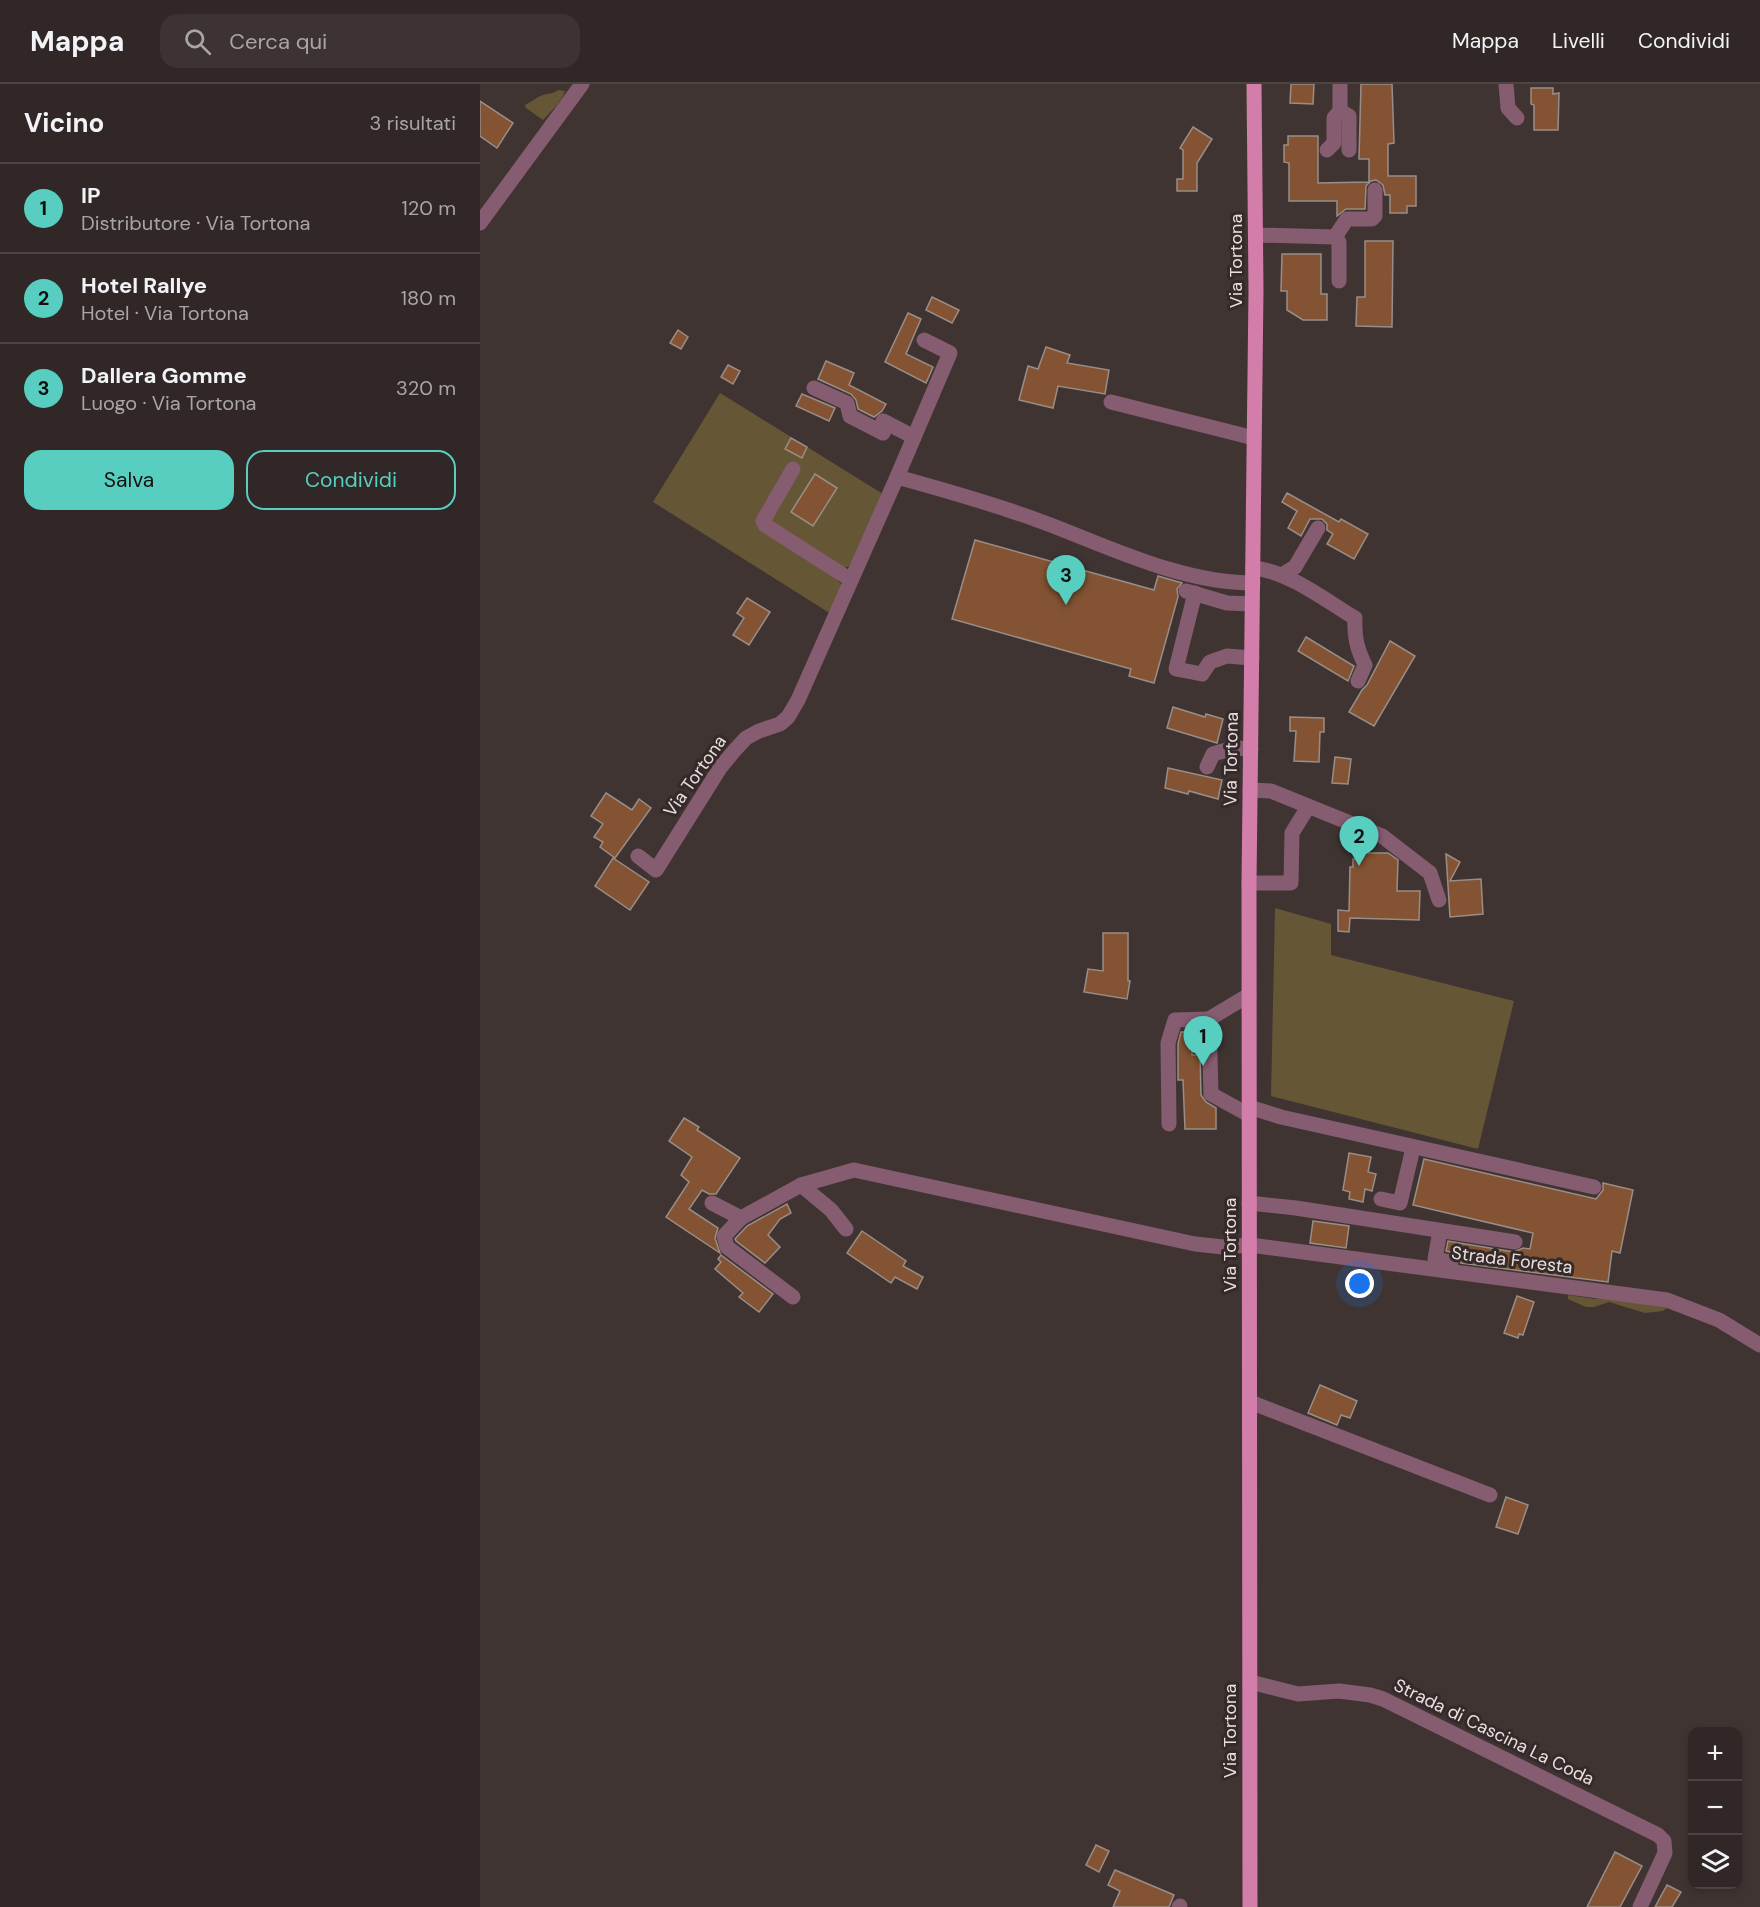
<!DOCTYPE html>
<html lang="it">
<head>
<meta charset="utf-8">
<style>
  body { margin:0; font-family:"DM Sans",sans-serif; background:#3c3332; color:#f1f3f6 }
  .controls { position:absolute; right:18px; bottom:18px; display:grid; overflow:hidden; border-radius:12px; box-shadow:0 3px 9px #0003 }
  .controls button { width:54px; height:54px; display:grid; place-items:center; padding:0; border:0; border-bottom:2px solid #4b4443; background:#302726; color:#f1f3f6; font:30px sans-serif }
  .you { position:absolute; left:880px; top:1200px; width:21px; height:21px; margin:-15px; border:4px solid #fff; border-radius:50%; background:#1a73e8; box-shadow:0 0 0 9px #1a73e833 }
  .badge { display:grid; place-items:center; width:39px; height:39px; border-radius:50%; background:#58cec0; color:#111; font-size:20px; font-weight:700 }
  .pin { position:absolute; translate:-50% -50px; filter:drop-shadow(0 2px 3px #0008) }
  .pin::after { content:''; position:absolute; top:32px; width:21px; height:18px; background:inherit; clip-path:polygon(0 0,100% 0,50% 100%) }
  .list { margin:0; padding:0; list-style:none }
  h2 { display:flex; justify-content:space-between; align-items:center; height:78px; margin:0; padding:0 24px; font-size:26px }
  h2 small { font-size:20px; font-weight:400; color:#a8a5a7 }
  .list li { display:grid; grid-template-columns:39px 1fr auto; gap:18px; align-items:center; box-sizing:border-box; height:90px; padding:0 24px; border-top:2px solid #4b4443 }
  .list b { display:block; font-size:22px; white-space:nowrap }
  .list p { margin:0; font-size:20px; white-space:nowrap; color:#a8a5a7 }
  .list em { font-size:20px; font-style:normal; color:#a8a5a7 }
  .actions { display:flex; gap:12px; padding:18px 24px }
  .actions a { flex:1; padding:14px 0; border:2px solid #58cec0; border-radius:18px; text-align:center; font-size:21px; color:#58cec0 }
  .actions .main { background:#58cec0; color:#111 }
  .icon { flex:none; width:33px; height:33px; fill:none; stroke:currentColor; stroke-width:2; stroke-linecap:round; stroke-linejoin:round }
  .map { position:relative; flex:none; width:1280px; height:1823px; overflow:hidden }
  header { display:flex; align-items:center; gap:36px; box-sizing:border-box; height:84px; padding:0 30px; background:#302726; border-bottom:2px solid #4b4443 }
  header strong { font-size:28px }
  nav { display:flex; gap:33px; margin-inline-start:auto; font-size:21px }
  .search { width:420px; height:54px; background:#3c3332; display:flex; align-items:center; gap:15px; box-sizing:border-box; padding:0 21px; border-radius:18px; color:#a8a5a7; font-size:22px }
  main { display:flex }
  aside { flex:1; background:#302726 }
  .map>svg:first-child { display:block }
  .green { fill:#655635 }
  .building { fill:#835333; stroke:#998e87; stroke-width:1.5 }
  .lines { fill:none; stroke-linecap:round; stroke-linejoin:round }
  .minor { stroke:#865c71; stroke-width:15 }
  .major { stroke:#d27daa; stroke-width:15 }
  .labels { text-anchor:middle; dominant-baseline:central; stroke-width:6; stroke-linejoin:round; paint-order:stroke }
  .street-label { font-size:18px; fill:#e8e0e0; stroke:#352a29 }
</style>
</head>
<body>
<header>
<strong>Mappa</strong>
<div class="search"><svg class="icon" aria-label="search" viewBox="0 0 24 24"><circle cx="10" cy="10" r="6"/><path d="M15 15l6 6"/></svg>Cerca qui</div>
<nav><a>Mappa</a><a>Livelli</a><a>Condividi</a></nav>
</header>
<main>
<aside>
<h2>Vicino<small>3 risultati</small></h2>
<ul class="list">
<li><span class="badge">1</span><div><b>IP</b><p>Distributore · Via Tortona</p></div><em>120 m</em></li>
<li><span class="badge">2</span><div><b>Hotel Rallye</b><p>Hotel · Via Tortona</p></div><em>180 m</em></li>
<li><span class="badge">3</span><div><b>Dallera Gomme</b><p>Luogo · Via Tortona</p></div><em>320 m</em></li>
</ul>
<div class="actions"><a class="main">Salva</a><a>Condividi</a></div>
</aside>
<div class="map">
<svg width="1280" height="1823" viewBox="0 0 1280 1823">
  <rect width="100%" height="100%" fill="#403433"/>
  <g class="green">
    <path d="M78,6L85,7C81,19 71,27 63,36L46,24L45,21C51,18 57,13 63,11C70,9 73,10 78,6Z"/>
    <polygon points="240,309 403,410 373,482 360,484 355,494 363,502 351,530 173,418"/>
    <polygon points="795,824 851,840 851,871 1034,917 998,1065 791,1012"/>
    <polygon points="1088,1211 1115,1215 1125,1214 1188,1223 1183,1227 1165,1229 1129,1218 1114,1223 1106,1223 1088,1215"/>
  </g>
  <g class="building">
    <polygon points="811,0 834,0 833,20 810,19"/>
    <polygon points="881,0 912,0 914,59 908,60 908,92 936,92 936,122 927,122 927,129 910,129 910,111 905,111 903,101 896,96 891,97 886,102 885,125 866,125 857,132 857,117 809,117 809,79 804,78 804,61 808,61 808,52 838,52 838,99 889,98 889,75 879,75"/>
    <polygon points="1051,4 1073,4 1073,10 1079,9 1078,46 1054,46 1054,21 1051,20"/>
    <polygon points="0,17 33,39 17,64 0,52"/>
    <polygon points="713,43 732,55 717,79 717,107 697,107 697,95 703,95 703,66 700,64"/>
    <polygon points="885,157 913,157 912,243 876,242 877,213 885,213"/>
    <polygon points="802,170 841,170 841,210 847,210 847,236 823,236 807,226 807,207 801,207"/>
    <polygon points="452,213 479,226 472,239 446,226"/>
    <polygon points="428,229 441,235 426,270 453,283 446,299 405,278"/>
    <polygon points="198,246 208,253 201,265 190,259"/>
    <polygon points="566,263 590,271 587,279 629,286 625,310 578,302 573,324 539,316 548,282 558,285"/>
    <polygon points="346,277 374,289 369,301 406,320 402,327 394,333 378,325 376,316 371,310 338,295"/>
    <polygon points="248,281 260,287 253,300 241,293"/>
    <polygon points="322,310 355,324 349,337 316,322"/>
    <polygon points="311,354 327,363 322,374 305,365"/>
    <polygon points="335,390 357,404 333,442 311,428"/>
    <polygon points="807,409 859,438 861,435 888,450 874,475 847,460 853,450 847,446 847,440 842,435 830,435 821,452 808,444 817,427 802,418"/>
    <polygon points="495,456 674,506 678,492 702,499 697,505 698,513 674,599 649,592 651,585 472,535"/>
    <polygon points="267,514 290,528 269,561 253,551 264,534 257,529"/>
    <polygon points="826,553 874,582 868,597 818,567"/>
    <polygon points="910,557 935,572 894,642 869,628 882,606 887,601"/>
    <polygon points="693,623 725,633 726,630 743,635 737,659 687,644"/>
    <polygon points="810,633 844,634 844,648 840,648 839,678 814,677 816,647 810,647"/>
    <polygon points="855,673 871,675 868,700 852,699"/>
    <polygon points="688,684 742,696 738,715 709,707 708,710 685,704"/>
    <polygon points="126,709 152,726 159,715 171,724 135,774 120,763 123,758 114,753 123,740 111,732"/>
    <polygon points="881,769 908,769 918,776 917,807 940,807 939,836 870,834 869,848 858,847 858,826 869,827 870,783 873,783 873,775 881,775"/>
    <polygon points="966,770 980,778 970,797 1001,795 1003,830 970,833"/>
    <polygon points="133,774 169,798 150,826 115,802"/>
    <polygon points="623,849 648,849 648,897 650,897 647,915 604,908 608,885 623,887"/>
    <polygon points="701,948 712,948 712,971 720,971 721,1011 726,1018 736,1024 736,1045 705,1045 703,996 698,996 698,960"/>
    <polygon points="204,1034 219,1043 217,1046 260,1074 236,1110 229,1110 222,1106 209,1125 238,1144 235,1154 240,1169 186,1133 209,1098 201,1091 212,1073 189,1057"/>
    <polygon points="869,1069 891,1073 888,1088 896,1090 892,1107 885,1105 883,1118 869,1115 870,1108 863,1106"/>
    <polygon points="944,1075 1116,1115 1123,1106 1123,1099 1153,1106 1140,1169 1132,1167 1128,1198 981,1179 977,1170 966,1167 968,1157 1034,1168 1043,1164 1050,1165 1053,1149 933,1121"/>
    <polygon points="307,1120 311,1129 300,1135 288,1151 300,1163 285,1179 256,1157 255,1155 267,1142"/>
    <polygon points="833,1137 869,1142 866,1164 830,1159"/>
    <polygon points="382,1147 426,1177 423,1182 443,1193 437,1205 415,1193 411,1199 367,1169"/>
    <polygon points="241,1171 293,1210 279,1228 259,1213 263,1209 235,1185 241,1178 238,1175"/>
    <polygon points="1037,1212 1054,1218 1043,1251 1039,1250 1038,1254 1024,1249"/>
    <polygon points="840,1301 877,1317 870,1334 861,1331 857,1341 828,1329"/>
    <polygon points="1026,1413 1048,1421 1038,1450 1016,1443"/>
    <polygon points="616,1761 629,1767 619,1788 606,1781"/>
    <polygon points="1135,1768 1162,1782 1140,1823 1107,1823"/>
    <polygon points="635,1786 694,1811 689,1823 633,1823 640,1807 628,1801"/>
    <polygon points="1187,1801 1201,1808 1192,1823 1175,1823"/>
  </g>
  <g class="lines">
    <g class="minor">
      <polyline points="1026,0 1028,24 1037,34"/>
      <polyline points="860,27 869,32 869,66"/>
      <polyline points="860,27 860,0"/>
      <polyline points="847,66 854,59 854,34 860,27"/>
      <polyline points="0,139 102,0"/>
      <polyline points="776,151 855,153 859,158 859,197"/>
      <polyline points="855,153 867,135 892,135 895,132 895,106"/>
      <polyline points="334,304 367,319 370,332 403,349 407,339"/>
      <polyline points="631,318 774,354"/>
      <polyline points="403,337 434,353"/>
      <polyline points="313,385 283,437 285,441 371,496"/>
      <polyline points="417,393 470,269 444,256"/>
      <path d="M773,484C808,487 845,516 875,534C874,552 877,565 885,581L878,597"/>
      <polyline points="802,491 815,483 838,444"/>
      <polyline points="706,507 747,519 772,520"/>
      <polyline points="715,509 696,585 722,590 730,578 747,572 772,574"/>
      <polyline points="727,683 733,670 753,664 771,665"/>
      <polyline points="770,706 791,707 902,752 950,789 959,816"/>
      <path d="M158,772L176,786L240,684L254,667L266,654L279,647L300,640L308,633L318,616L417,393C461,405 506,418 549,433C620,458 696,499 773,499"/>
      <polyline points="769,799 811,799 812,749 828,723"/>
      <polyline points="769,911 729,935 731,1010 769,1031"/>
      <polyline points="769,1023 801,1033 1114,1103"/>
      <polyline points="689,1040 688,959 695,936 729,935"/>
      <polyline points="321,1101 351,1126 366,1145"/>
      <polyline points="901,1115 920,1119 933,1064"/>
      <polyline points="232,1119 261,1134 321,1101 374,1086 715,1160 743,1163 770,1161 1187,1216 1239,1236 1280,1261"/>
      <polyline points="769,1119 816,1124 1035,1158"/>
      <polyline points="261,1134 244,1152 247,1163 313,1213"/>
      <polyline points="960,1147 955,1175 971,1178"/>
      <polyline points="770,1318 1010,1411"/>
      <polyline points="770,1598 818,1610 859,1607 890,1611 903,1615 1178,1751 1184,1757 1185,1769 1160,1823"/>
      <polyline points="699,1823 700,1822"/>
    </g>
    <polyline class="major" points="770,1823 769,799 776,206 774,0"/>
  </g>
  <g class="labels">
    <g class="street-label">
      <text transform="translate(756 177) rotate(-90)">Via Tortona</text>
      <text transform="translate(751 675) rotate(-89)">Via Tortona</text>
      <text transform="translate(215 692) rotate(-55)">Via Tortona</text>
      <text transform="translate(750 1161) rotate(-90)">Via Tortona</text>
      <text transform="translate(1032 1176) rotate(7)">Strada Foresta</text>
      <text transform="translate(750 1647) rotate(-90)">Via Tortona</text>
      <text transform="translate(1014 1648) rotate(26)">Strada di Cascina La Coda</text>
    </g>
  </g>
</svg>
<div class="controls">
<button>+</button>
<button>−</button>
<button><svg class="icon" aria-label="layers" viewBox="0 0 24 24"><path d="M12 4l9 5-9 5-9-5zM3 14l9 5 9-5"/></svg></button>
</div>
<div class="you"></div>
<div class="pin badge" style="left:723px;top:982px">1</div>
<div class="pin badge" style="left:879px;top:782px">2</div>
<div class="pin badge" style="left:586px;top:521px">3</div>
</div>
</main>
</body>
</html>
